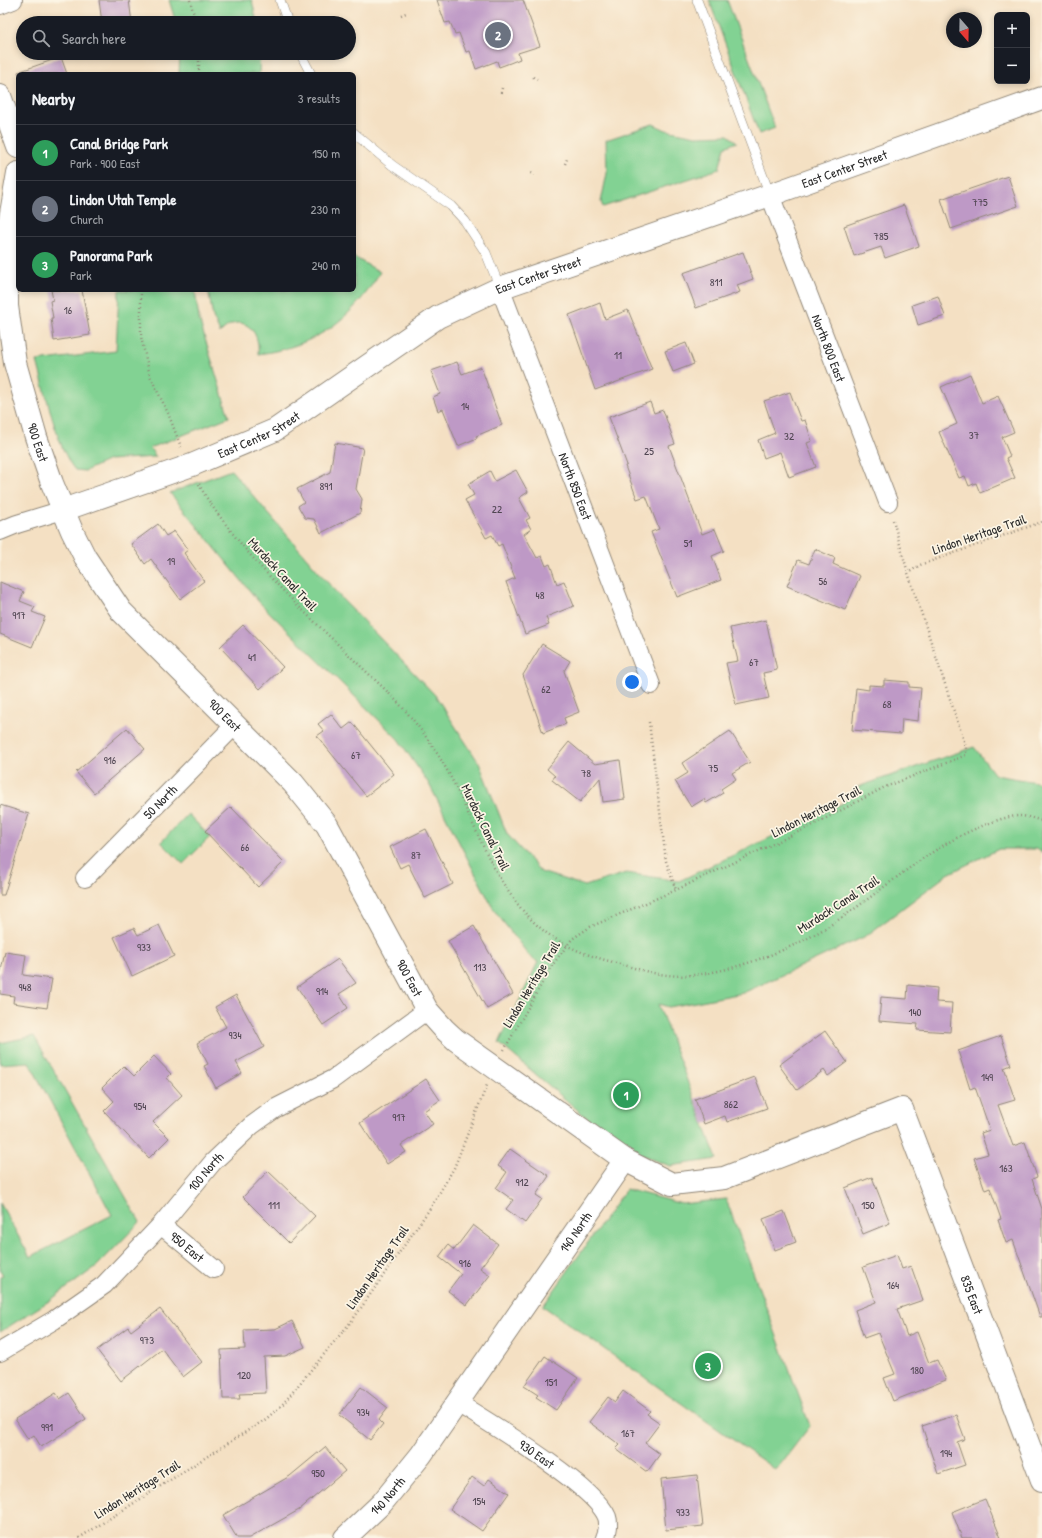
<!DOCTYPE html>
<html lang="en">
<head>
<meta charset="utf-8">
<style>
  body { margin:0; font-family:"Patrick Hand",sans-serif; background:#20242c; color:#f1f3f6 }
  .controls { position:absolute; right:12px; top:12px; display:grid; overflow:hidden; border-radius:6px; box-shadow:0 2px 6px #0003 }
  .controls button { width:36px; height:36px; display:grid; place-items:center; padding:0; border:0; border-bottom:1px solid #363941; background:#171b24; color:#f1f3f6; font:20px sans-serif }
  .compass { position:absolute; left:946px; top:12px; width:36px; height:36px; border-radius:50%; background:#171b24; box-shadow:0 2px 6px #0003; rotate:160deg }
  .you { position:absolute; left:632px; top:682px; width:14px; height:14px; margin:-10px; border:3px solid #fff; border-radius:50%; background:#1a73e8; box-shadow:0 0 0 6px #1a73e833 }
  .badge { display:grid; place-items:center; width:26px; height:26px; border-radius:50%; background:#d1495b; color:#fff; font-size:13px; font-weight:700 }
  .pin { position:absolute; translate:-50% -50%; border:2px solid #fff; box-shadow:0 1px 4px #0006 }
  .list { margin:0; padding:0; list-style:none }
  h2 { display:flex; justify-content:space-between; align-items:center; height:52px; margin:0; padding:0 16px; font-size:17px }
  h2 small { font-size:13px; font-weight:400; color:#9ea1a6 }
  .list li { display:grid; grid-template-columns:26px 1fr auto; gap:12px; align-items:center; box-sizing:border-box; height:56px; padding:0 16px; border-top:1px solid #363941 }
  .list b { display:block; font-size:15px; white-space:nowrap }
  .list p { margin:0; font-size:13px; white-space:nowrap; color:#9ea1a6 }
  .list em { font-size:13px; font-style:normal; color:#9ea1a6 }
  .icon { flex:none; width:22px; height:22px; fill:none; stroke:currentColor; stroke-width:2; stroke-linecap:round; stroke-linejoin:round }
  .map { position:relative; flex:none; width:1042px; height:1538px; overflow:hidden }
  .search { position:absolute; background:#171b24; box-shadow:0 2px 6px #0003; left:16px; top:16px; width:340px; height:44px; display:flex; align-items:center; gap:10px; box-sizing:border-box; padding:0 14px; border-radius:22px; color:#9ea1a6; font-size:15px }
  .panel { position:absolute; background:#171b24; box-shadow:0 2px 6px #0003; left:16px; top:72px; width:340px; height:220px; border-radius:6px }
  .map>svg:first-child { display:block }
  .green { fill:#82d293; stroke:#567e5f }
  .building { fill:#be99c6 }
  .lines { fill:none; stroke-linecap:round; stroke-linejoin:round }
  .service-casing { stroke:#908677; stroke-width:10 }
  .minor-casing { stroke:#908677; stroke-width:20 }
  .tertiary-casing { stroke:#908677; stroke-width:24 }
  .path { stroke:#908677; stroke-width:2.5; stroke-dasharray:1 3; stroke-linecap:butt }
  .service { stroke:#fff; stroke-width:9 }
  .minor { stroke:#fff; stroke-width:18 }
  .tertiary { stroke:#fff; stroke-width:22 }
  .labels { text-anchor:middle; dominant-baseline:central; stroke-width:3.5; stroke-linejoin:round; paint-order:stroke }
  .number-label { font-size:11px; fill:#504652 }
  .street-label { font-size:13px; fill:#2b2b2b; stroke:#fcf5e5 }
</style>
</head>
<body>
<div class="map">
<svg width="1042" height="1538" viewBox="0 0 1042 1538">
  <rect width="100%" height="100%" fill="#fcf5e5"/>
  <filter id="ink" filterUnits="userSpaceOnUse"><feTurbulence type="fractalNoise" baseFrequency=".025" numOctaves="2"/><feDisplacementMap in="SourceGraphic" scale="8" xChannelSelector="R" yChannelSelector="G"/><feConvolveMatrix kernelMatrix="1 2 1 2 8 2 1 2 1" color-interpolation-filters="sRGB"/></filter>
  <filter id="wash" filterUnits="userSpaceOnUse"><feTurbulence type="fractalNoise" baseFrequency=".012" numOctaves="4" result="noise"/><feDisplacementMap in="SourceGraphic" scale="16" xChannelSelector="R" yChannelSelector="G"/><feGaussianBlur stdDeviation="0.9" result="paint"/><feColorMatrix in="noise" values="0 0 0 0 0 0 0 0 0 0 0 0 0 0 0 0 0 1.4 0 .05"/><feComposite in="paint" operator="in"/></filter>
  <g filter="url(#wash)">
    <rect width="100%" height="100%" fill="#f4e0c3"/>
    <g class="green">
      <polygon points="169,0 252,0 257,23 176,23"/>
      <polygon points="709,0 727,0 775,128 759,134"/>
      <polygon points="180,53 260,53 259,74 179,74"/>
      <polygon points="653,124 666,130 696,136 728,135 737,142 725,147 719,169 603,207 601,202 607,173 606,140"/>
      <path d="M354,257L380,272C352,320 314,347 258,354C261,328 239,311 220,333L213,317L208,290H354Z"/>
      <path d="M119,290H195L199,319L229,417L150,448L156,457L109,460L85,471L75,470C57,449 45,389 37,361L116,351Z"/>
      <polygon points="231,470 342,599 435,695 479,763 507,834 541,872 585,886 626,873 679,881 843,803 855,788 974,747 995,775 1042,783 1042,853 1037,849 999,849 948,874 866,936 743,993 669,1007 658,1004 717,1159 670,1166 621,1147 499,1043 538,962 531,958 494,910 429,784 398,739 259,602 170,493"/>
      <polygon points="188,814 210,837 183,864 161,842"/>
      <polygon points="34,1036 140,1222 97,1266 49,1301 0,1332 0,1276 3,1275 0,1270 0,1203 30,1257 112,1215 29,1062 0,1064 0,1043"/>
      <polygon points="626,1189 682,1204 726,1199 810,1426 776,1470 543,1306"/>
    </g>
    <g id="blocks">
      <g class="building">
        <polygon points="99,0 129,0 132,23 102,23"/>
        <polygon points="437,0 523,0 540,46 518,53 520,59 510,63 499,67 497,61 476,69 470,51 466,52 459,33 455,34 450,22 445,23"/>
        <polygon points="61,57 67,74 19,74 18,72"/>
        <polygon points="1008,176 1018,206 951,229 941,199"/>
        <polygon points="904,205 919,246 885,258 881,247 854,256 844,226"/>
        <polygon points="743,252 753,279 737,285 740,292 696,308 683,273"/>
        <polygon points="51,290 82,290 90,335 54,341 51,318 53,318 50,301 53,300"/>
        <polygon points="938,296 945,316 918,325 912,305"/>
        <polygon points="600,303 605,319 628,310 652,369 595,390 569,315"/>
        <polygon points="686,343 694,364 673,372 665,351"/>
        <polygon points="457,362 462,374 481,367 502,425 476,436 477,438 458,446 443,409 438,411 433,397 440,394 431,371"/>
        <polygon points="970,374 982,403 998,396 1014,432 1002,437 1010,456 1006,458 1015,478 980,493 976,483 969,486 965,476 959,478 939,432 957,424 941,387"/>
        <polygon points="790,392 801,421 805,420 812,441 807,443 816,467 789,477 780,452 764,458 758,440 775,433 764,401"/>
        <polygon points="650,402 654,413 663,410 675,444 669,446 702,534 715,529 724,551 712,556 721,580 677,597 651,532 659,529 646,496 637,499 625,466 627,465 609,417"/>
        <polygon points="335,443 363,448 356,489 362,499 360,513 321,533 314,519 305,518 298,506 304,502 297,489 330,472"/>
        <polygon points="516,470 528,492 519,498 530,518 526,520 531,529 524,534 537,558 542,556 546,566 550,564 557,584 564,581 574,606 546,617 549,625 525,634 506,582 515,578 502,544 498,546 492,535 486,538 465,500 474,495 468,484 490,471 495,481"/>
        <polygon points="158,524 166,536 174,531 188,550 184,553 204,581 180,599 151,559 145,564 131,544"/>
        <polygon points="815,549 835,558 833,564 860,576 845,610 787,586 798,560 809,564"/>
        <polygon points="0,582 24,592 20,601 35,607 32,612 45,617 32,647 0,634"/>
        <polygon points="766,620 777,670 763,673 769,698 736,705 726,663 738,661 730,628"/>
        <polygon points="243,625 283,667 260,689 220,647"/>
        <polygon points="542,644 570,661 564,671 579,712 564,718 566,724 543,733 523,675"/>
        <polygon points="884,680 909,682 909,687 921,688 918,721 902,719 901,734 852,730 856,688 869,690 869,685 884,686"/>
        <polygon points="331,714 343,729 352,722 394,774 366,796 317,736 324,731 318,724"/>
        <polygon points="127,728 145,749 94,793 76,772"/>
        <polygon points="730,731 750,762 732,773 736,779 721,789 723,793 706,803 704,799 691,807 675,781 688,773 682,763"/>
        <polygon points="569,742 595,764 620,760 625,799 603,802 600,778 580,802 552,780 555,776 547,769"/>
        <polygon points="0,805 29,814 4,895 0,895"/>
        <polygon points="231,807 284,862 258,887 205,831"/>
        <polygon points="426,829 453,884 425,898 408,864 400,868 390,847"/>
        <polygon points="159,925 174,956 132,976 114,937 134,928 138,935"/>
        <polygon points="474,926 513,994 487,1009 448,941"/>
        <polygon points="5,952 26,955 23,975 52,979 47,1008 13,1003 14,996 0,994 0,975"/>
        <polygon points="338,959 356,983 339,994 348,1008 323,1025 297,987"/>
        <polygon points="908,985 937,988 936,1002 952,1003 950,1032 917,1030 918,1024 879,1021 881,997 907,999"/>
        <polygon points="236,995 264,1047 236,1062 242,1073 216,1088 204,1066 208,1064 197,1043 226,1027 215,1007"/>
        <polygon points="825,1031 847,1062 828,1076 824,1070 797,1090 779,1065"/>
        <polygon points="1001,1036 1011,1065 1004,1068 1015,1100 998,1105 1013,1146 1025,1142 1037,1177 1032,1179 1042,1209 1042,1317 1040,1317 1013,1240 1006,1243 998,1220 1001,1219 990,1188 985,1190 974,1158 988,1154 981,1133 990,1130 975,1087 970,1089 958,1051"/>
        <polygon points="154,1056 171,1074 167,1078 182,1095 153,1122 169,1138 149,1158 104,1111 114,1101 102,1088 124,1066 134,1076"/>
        <polygon points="755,1077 767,1108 727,1122 725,1116 704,1124 695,1099"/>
        <polygon points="426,1079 440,1100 424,1111 433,1124 401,1145 406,1152 387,1164 360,1123"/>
        <polygon points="510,1149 549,1176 536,1195 542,1199 525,1223 506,1209 513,1200 496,1188 507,1172 498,1166"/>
        <polygon points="268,1171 315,1216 289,1243 243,1197"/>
        <polygon points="872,1177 890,1223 863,1234 845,1188"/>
        <polygon points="784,1211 796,1242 775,1250 763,1219"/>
        <polygon points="473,1225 498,1244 480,1268 490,1275 467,1305 448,1291 461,1274 439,1257 448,1245 454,1250"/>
        <polygon points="897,1255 902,1269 911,1266 923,1300 897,1309 907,1336 917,1332 929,1363 937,1360 946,1380 893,1401 884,1378 895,1374 878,1333 864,1338 855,1310 876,1302 863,1267"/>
        <polygon points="160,1309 202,1362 183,1377 162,1349 121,1381 97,1350 128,1327 131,1331"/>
        <polygon points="292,1321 305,1347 285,1356 264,1357 266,1393 239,1394 240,1399 223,1399 221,1350 245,1349 244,1330 275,1329"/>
        <polygon points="545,1356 578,1378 556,1410 536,1397 538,1395 524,1386"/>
        <polygon points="361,1387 388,1408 379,1420 383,1424 370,1440 339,1415"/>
        <polygon points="623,1391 650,1411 647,1414 660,1423 645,1443 660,1454 647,1472 616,1449 620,1445 589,1422 608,1397 615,1402"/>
        <polygon points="56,1393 60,1399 69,1393 86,1419 41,1447 34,1435 28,1439 15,1419"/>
        <polygon points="956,1415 965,1439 957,1442 965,1465 938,1474 922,1426"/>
        <polygon points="325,1447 345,1471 299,1510 249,1538 237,1538 223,1515 290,1476"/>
        <polygon points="697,1475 703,1526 666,1530 661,1479"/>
        <polygon points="472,1477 484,1486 489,1479 509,1493 482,1531 450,1509"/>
        <polygon points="985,1499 1001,1538 962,1538 952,1512"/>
      </g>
    </g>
  </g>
  <g filter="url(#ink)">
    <use href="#blocks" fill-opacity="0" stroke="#908677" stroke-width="1"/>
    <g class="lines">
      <defs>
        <g id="service">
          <polyline points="280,0 288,23"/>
          <polyline points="697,0 770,195"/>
          <polyline points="300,53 311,74"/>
          <polyline points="354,133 392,165 451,206 465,221 486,253 500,288"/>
        </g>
        <g id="minor">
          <polyline points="0,5 13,0"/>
          <path id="s1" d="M770,195L888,502"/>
          <path id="s2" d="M500,288L651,685"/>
          <polyline points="0,531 17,524 63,510"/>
          <path id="s3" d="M85,878L235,725"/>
          <path id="s4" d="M161,1225L214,1269"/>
          <path id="s5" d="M0,1352L54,1320L104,1285L161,1225L213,1162L251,1126L276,1108L333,1079L427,1010"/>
          <path id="s6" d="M456,1402C488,1422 595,1486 607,1517C609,1523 608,1532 605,1538"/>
        </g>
        <g id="tertiary">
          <polyline points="0,96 18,147"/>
          <path id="s7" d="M18,173L9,225L7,289V306L15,363L36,437L52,483L72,531L85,557L121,611L293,783L327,825L427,1010L444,1029L456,1040L625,1160L672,1184L724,1178L902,1109L1042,1480"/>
          <path id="s8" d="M63,510L192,465L275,430L438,317L500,288L770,195L1042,98"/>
          <path id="s9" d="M345,1538L382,1503L421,1455L625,1160"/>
        </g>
      </defs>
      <use href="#service" class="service-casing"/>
      <use href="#minor" class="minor-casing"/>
      <use href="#tertiary" class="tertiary-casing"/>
      <g class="path">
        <polyline points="190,0 196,23"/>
        <polyline points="401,15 406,13"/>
        <polyline points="199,74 199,53"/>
        <polyline points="533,77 537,79"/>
        <polyline points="501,93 502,88"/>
        <polyline points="565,164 567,159"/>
        <polyline points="531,173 534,176"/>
        <polyline points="141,290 141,337 150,376 168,413 181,447"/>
        <path d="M199,484C207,501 219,515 230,530C267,578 311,618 354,660C376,681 399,701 417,725C433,745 447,768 458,792C481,839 498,890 538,926C563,948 592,957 624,965C638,969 653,974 668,975C708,980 772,957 808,938C869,906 917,852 982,826C994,821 1008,816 1020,816C1027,816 1036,819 1042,821"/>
        <polyline points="893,520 908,573"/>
        <polyline points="649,722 666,861 676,890"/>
        <polyline points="504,1050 553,964 572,939 590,927 676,890 813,825 883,788 966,755 966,747 908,573 920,565 1042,522"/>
        <polyline points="79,1538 266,1419 282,1405 354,1318 433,1204 454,1168 487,1085"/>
      </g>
      <use href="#service" class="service"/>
      <use href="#minor" class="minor"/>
      <use href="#tertiary" class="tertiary"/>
    </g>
  </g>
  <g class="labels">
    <g class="number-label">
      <text x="980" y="202">775</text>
      <text x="881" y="236">785</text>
      <text x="716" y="282">811</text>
      <text x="68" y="310">16</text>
      <text x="618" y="355">11</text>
      <text x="465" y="406">14</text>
      <text x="974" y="435">37</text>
      <text x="789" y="436">32</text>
      <text x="649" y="451">25</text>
      <text x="326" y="486">891</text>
      <text x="497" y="509">22</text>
      <text x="688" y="543">51</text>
      <text x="171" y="561">19</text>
      <text x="823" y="581">56</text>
      <text x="540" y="595">48</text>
      <text x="19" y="615">917</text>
      <text x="252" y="657">41</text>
      <text x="754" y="662">67</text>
      <text x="546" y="689">62</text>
      <text x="887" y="704">68</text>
      <text x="356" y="755">67</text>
      <text x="110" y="760">916</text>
      <text x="713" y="768">75</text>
      <text x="586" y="773">78</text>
      <text x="245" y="847">66</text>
      <text x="416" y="855">87</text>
      <text x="144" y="947">933</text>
      <text x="480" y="967">113</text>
      <text x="25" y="987">948</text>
      <text x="322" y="991">914</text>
      <text x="915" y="1012">140</text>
      <text x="235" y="1035">934</text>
      <text x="987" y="1077">149</text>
      <text x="731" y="1104">862</text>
      <text x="140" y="1106">954</text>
      <text x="399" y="1117">917</text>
      <text x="1006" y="1168">163</text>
      <text x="522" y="1182">912</text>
      <text x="274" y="1205">111</text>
      <text x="868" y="1205">150</text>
      <text x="465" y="1263">916</text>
      <text x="893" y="1285">164</text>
      <text x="147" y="1340">973</text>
      <text x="917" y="1370">180</text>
      <text x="244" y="1375">120</text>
      <text x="551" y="1382">151</text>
      <text x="363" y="1412">934</text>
      <text x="47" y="1427">991</text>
      <text x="628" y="1433">167</text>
      <text x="946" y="1453">194</text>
      <text x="318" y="1473">950</text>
      <text x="479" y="1501">154</text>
      <text x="683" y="1512">933</text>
    </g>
    <g class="street-label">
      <text stroke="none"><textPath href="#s8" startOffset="858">East Center Street</textPath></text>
      <text stroke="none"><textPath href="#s8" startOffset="534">East Center Street</textPath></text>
      <text stroke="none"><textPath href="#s1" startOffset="164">North 800 East</textPath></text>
      <text stroke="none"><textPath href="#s8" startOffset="210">East Center Street</textPath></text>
      <text stroke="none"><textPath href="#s7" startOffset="274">900 East</textPath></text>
      <text stroke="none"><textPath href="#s2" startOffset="212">North 850 East</textPath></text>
      <text transform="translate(979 534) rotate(-19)">Lindon Heritage Trail</text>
      <text transform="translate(283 574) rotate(47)">Murdock Canal Trail</text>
      <text stroke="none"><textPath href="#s7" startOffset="610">900 East</textPath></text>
      <text stroke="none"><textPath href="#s3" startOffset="107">50 North</textPath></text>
      <text transform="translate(816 811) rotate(-27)">Lindon Heritage Trail</text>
      <text transform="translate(486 827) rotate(64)">Murdock Canal Trail</text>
      <text transform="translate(838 904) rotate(-33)">Murdock Canal Trail</text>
      <text stroke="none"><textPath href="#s7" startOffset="934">900 East</textPath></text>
      <text transform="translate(531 984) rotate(-59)">Lindon Heritage Trail</text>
      <text stroke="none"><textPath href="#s5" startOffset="276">100 North</textPath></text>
      <text stroke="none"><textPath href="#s9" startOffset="384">140 North</textPath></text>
      <text stroke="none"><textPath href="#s4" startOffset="34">950 East</textPath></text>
      <text transform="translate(377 1267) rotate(-55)">Lindon Heritage Trail</text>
      <text stroke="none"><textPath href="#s7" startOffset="1714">835 East</textPath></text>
      <text stroke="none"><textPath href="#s6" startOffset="96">930 East</textPath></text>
      <text transform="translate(137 1489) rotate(-32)">Lindon Heritage Trail</text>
      <text stroke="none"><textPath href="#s9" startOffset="60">140 North</textPath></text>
    </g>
  </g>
</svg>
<div class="controls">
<button>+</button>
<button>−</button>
</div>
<svg class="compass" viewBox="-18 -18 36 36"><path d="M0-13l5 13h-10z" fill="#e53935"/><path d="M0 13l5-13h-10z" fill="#9ea1a6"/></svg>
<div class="you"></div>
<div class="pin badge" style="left:626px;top:1095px;background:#2e9e5b">1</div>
<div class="pin badge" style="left:498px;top:35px;background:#6b7280">2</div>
<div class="pin badge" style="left:708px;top:1366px;background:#2e9e5b">3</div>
<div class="search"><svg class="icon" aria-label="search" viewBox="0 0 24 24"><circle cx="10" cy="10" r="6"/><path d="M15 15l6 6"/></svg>Search here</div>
<section class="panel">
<h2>Nearby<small>3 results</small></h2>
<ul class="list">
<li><span class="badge" style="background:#2e9e5b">1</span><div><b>Canal Bridge Park</b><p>Park · 900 East</p></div><em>150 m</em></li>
<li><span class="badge" style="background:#6b7280">2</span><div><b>Lindon Utah Temple</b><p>Church</p></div><em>230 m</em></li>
<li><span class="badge" style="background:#2e9e5b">3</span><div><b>Panorama Park</b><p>Park</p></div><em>240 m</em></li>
</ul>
</section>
</div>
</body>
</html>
